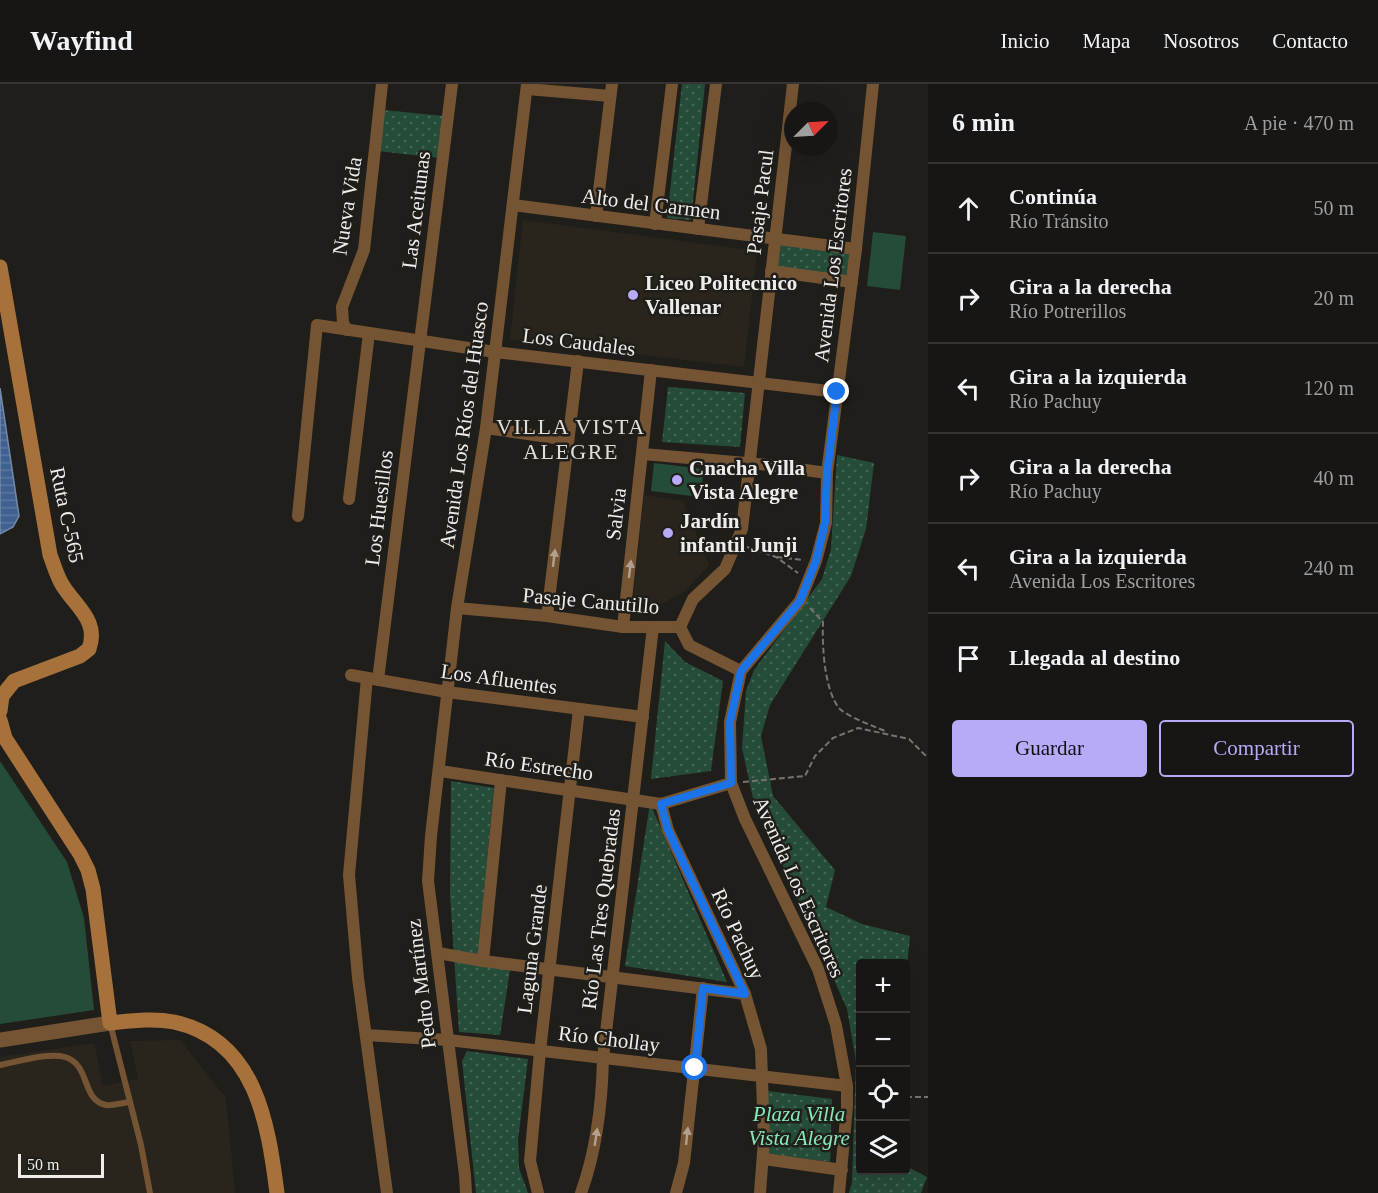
<!DOCTYPE html>
<html lang="es">
<head>
<meta charset="utf-8">
<style>
  body { margin:0; font-family:"Times New Roman",serif; background:#252322; color:#f1f3f6 }
  .controls { position:absolute; right:18px; bottom:18px; display:grid; overflow:hidden; border-radius:6px; box-shadow:0 6px 24px #0002 }
  .controls button { width:54px; height:54px; display:grid; place-items:center; padding:0; border:0; border-bottom:2px solid #363534; background:#181614; color:#f1f3f6; font:30px sans-serif }
  .compass { position:absolute; left:784px; top:18px; width:54px; height:54px; border-radius:50%; background:#181614; box-shadow:0 6px 24px #0002; rotate:66deg }
  .scale { position:absolute; left:18px; bottom:15px; width:86px; box-sizing:border-box; padding-left:6px; border:3px solid #eeedea; border-top:0; font-size:16px; line-height:21px; white-space:nowrap; color:#eeedea; -webkit-text-stroke:4px #201e1a; paint-order:stroke }
  .stop { position:absolute; width:18px; height:18px; margin:-14px; border:4px solid #1a73e8; border-radius:50%; background:#fff }
  .stop.end { background:#1a73e8; border-color:#fff; box-shadow:0 2px 6px #0008 }
  .list { margin:0; padding:0; list-style:none }
  h2 { display:flex; justify-content:space-between; align-items:center; height:78px; margin:0; padding:0 24px; font-size:26px }
  h2 small { font-size:20px; font-weight:400; color:#9f9fa0 }
  .list li { display:grid; grid-template-columns:39px 1fr auto; gap:18px; align-items:center; box-sizing:border-box; height:90px; padding:0 24px; border-top:2px solid #363534 }
  .list b { display:block; font-size:22px; white-space:nowrap }
  .list p { margin:0; font-size:20px; white-space:nowrap; color:#9f9fa0 }
  .list em { font-size:20px; font-style:normal; color:#9f9fa0 }
  .actions { display:flex; gap:12px; padding:18px 24px }
  .actions a { flex:1; padding:14px 0; border:2px solid #b7abf7; border-radius:6px; text-align:center; font-size:21px; color:#b7abf7 }
  .actions .main { background:#b7abf7; color:#111 }
  .icon { flex:none; width:33px; height:33px; fill:none; stroke:currentColor; stroke-width:2; stroke-linecap:round; stroke-linejoin:round }
  .map { position:relative; flex:none; width:928px; height:1109px; overflow:hidden }
  header { display:flex; align-items:center; gap:36px; box-sizing:border-box; height:84px; padding:0 30px; background:#181614; border-bottom:2px solid #363534 }
  header strong { font-size:28px }
  nav { display:flex; gap:33px; margin-inline-start:auto; font-size:21px }
  main { display:flex }
  aside { flex:1; background:#181614 }
  .map>svg:first-child { display:block }
  .built { fill:#29251c }
  .park { fill:url(#park-dots) }
  .garden { fill:#254c39 }
  .water { fill:url(#water-rules); stroke:#748aaa; stroke-width:1.5 }
  .lines { fill:none; stroke-linecap:round; stroke-linejoin:round }
  .path { stroke:#757470; stroke-width:2; stroke-dasharray:6 3; stroke-linecap:butt }
  .service { stroke:#755433; stroke-width:6 }
  .minor { stroke:#755433; stroke-width:12 }
  .tertiary { stroke:#755433; stroke-width:15 }
  .secondary { stroke:#a7713b; stroke-width:15 }
  .oneway { fill:#b2a08e }
  .route { stroke:#1a73e8; stroke-width:8 }
  .poi-dot { fill:#b7abf7; stroke:#201e1a; stroke-width:2 }
  .labels { text-anchor:middle; dominant-baseline:central; stroke-width:5; stroke-linejoin:round; paint-order:stroke }
  .street-label { font-size:21px; fill:#eeedea; stroke:#201e1a }
  .poi-label { font-size:21px; font-weight:bold; fill:#eeedea; stroke:#201e1a; text-anchor:start }
  .park-label { font-size:21px; font-style:italic; fill:#88e8b8; stroke:#201e1a }
  .neighbourhood-label { font-size:22px; letter-spacing:1.5px; fill:#e1ded9; stroke:#201e1a }
</style>
</head>
<body>
<header>
<strong>Wayfind</strong>
<nav><a>Inicio</a><a>Mapa</a><a>Nosotros</a><a>Contacto</a></nav>
</header>
<main>
<div class="map">
<svg width="928" height="1109" viewBox="0 0 928 1109">
  <defs>
    <pattern id="park-dots" width="8" height="8" patternUnits="userSpaceOnUse" patternTransform="scale(1.5)"><rect width="8" height="8" fill="#254c39"/><path d="M2 2h.1M6 6h.1" fill="none" stroke="#456656" stroke-width="1.8" stroke-linecap="round"/></pattern>
    <pattern id="water-rules" width="6" height="5" patternUnits="userSpaceOnUse" patternTransform="scale(1.5)"><rect width="6" height="5" fill="#40608f"/><path d="M0 2.5h6" fill="none" stroke="#5c779f"/></pattern>
  </defs>
  <rect width="100%" height="100%" fill="#201e1a"/>
  <g class="built">
    <polygon points="523,136 757,167 744,283 510,255"/>
    <polygon points="644,411 683,417 709,481 685,507 665,518 647,524 632,525"/>
    <polygon points="180,956 226,1014 235,1109 0,1109 0,973 94,959 103,1002 138,995 130,957"/>
  </g>
  <g class="park">
    <polygon points="682,0 705,0 691,136 667,134"/>
    <polygon points="383,26 444,32 439,74 378,67"/>
    <polygon points="776,156 856,166 851,197 772,187"/>
    <polygon points="668,303 745,309 740,363 662,358"/>
    <polygon points="837,371 874,379 866,445 851,492 770,621 761,652 773,712 835,786 826,823 862,840 910,852 906,892 906,880 860,880 860,1086 906,1086 906,1082 927,1093 921,1109 849,1109 852,1098 856,977 847,925 753,714 742,664 746,607 754,586 822,495 831,465"/>
    <polygon points="665,557 685,578 723,597 711,687 651,695"/>
    <polygon points="451,697 494,704 477,880 510,886 500,951 459,948 450,811"/>
    <polygon points="650,719 727,898 625,882"/>
    <polygon points="467,967 528,975 518,1056 519,1084 528,1109 476,1109 462,977"/>
    <polygon points="768,1007 832,1015 830,1078 767,1070"/>
  </g>
  <g class="garden">
    <polygon points="873,148 906,152 900,206 867,202"/>
    <polygon points="654,379 704,385 700,413 651,407"/>
    <polygon points="0,677 67,778 84,834 94,926 0,940"/>
  </g>
  <polygon class="water" points="0,304 19,432 13,443 0,450"/>
  <g class="lines">
    <g class="path">
      <polyline points="747,463 776,473 798,489"/>
      <polyline points="777,473 804,476"/>
      <path d="M810,524L823,538C822,561 824,605 839,624C846,632 873,642 885,647"/>
      <polyline points="743,698 805,692 815,672 833,654 858,644 909,655 928,674"/>
      <polyline points="906,1013 928,1013"/>
    </g>
    <g class="service">
      <polyline points="110,939 141,1061 150,1109"/>
      <path d="M0,981C17,978 49,968 65,973C91,981 81,1016 106,1021C112,1022 122,1019 129,1018"/>
    </g>
    <g class="minor">
      <polyline points="527,5 610,12"/>
      <polyline points="513,121 856,165"/>
      <polyline points="596,132 612,0"/>
      <polyline points="655,140 672,0"/>
      <polyline points="698,145 716,0"/>
      <polyline points="771,187 852,198"/>
      <polyline points="347,246 343,239 342,223 364,166 382,0"/>
      <polyline points="486,344 568,356"/>
      <polyline points="643,370 769,381 827,389"/>
      <polyline points="349,415 369,249"/>
      <polyline points="298,432 317,241 495,268 837,308"/>
      <polyline points="457,524 547,532 623,543 680,543 689,561 741,587"/>
      <polyline points="547,532 578,277"/>
      <polyline points="623,543 651,286"/>
      <polyline points="680,543 693,515 725,485 742,445 793,0"/>
      <polyline points="351,591 447,608 643,633"/>
      <polyline points="367,594 349,791 358,894 387,1109"/>
      <polyline points="378,596 452,0"/>
      <polyline points="440,687 661,720 731,699"/>
      <polyline points="661,720 668,746 745,910 761,965 764,1056 760,1109"/>
      <polyline points="438,869 483,877 745,910"/>
      <polyline points="483,877 501,696"/>
      <polyline points="366,951 448,956 847,1002"/>
      <polyline points="764,1075 842,1086"/>
      <polyline points="466,1109 465,1091 428,797 431,752 457,524 486,344 527,0"/>
      <polyline points="538,1109 530,1077 540,967 579,625"/>
      <path d="M581,1109C597,1065 602,1021 603,974L653,543"/>
      <polyline points="676,1109 684,1079 703,904"/>
      <polyline points="839,1109 847,1023 847,1002 836,941 818,885 745,735 731,699 730,638 741,587 800,517 816,477 826,439 827,389 856,165 873,0"/>
    </g>
    <polyline class="tertiary" points="0,956 110,939"/>
    <g class="secondary">
      <path d="M0,183L50,471C54,481 57,493 63,502C77,524 99,537 89,565L80,572L14,597L2,612L0,627"/>
      <path d="M0,636L5,654L80,770L88,786L93,805L110,939C131,937 153,934 174,938C256,956 268,1039 277,1109"/>
    </g>
  </g>
  <defs><path id="oneway-solid" d="M-6-.8H1V-3.2L6.5 0L1 3.2V.8H-6Z" transform="scale(1.5)"/></defs>
  <g class="oneway">
    <use href="#oneway-solid" transform="translate(554 474) rotate(-83)"/>
    <use href="#oneway-solid" transform="translate(630 485) rotate(-83)"/>
    <use href="#oneway-solid" transform="translate(687 1052) rotate(-84)"/>
    <use href="#oneway-solid" transform="translate(596 1053) rotate(-81)"/>
  </g>
  <g class="lines">
    <polyline class="route" points="695,984 703,904 745,910 668,746 661,720 731,699 730,638 741,587 800,517 816,477 825,439 827,389 837,308"/>
  </g>
  <g class="poi-dot">
    <circle cx="633" cy="211" r="6"/>
    <circle cx="677" cy="396" r="6"/>
    <circle cx="668" cy="449" r="6"/>
  </g>
  <g class="labels">
    <g class="street-label">
      <text transform="translate(760 118) rotate(-83)">Pasaje Pacul</text>
      <text transform="translate(651 120) rotate(7)">Alto del Carmen</text>
      <text transform="translate(347 122) rotate(-81)">Nueva Vida</text>
      <text transform="translate(416 126) rotate(-83)">Las Aceitunas</text>
      <text transform="translate(833 181) rotate(-83)">Avenida Los Escritores</text>
      <text transform="translate(579 258) rotate(7)">Los Caudales</text>
      <text transform="translate(464 341) rotate(-82)">Avenida Los Ríos del Huasco</text>
      <text transform="translate(379 424) rotate(-83)">Los Huesillos</text>
      <text transform="translate(616 430) rotate(-83)">Salvia</text>
      <text transform="translate(67 431) rotate(78)">Ruta C-565</text>
      <text transform="translate(591 517) rotate(5)">Pasaje Canutillo</text>
      <text transform="translate(499 595) rotate(8)">Los Afluentes</text>
      <text transform="translate(539 682) rotate(8)">Río Estrecho</text>
      <text transform="translate(799 803) rotate(66)">Avenida Los Escritores</text>
      <text transform="translate(601 825) rotate(-83)">Río Las Tres Quebradas</text>
      <text transform="translate(738 850) rotate(65)">Río Pachuy</text>
      <text transform="translate(532 865) rotate(-83)">Laguna Grande</text>
      <text transform="translate(421 900) rotate(-97)">Pedro Martínez</text>
      <text transform="translate(609 955) rotate(7)">Río Chollay</text>
    </g>
    <g class="poi-label">
      <text x="645" y="199">Liceo Politecnico<tspan x="645" dy="24">Vallenar</tspan></text>
      <text x="689" y="384">Cnacha Villa<tspan x="689" dy="24">Vista Alegre</tspan></text>
      <text x="680" y="437">Jardín<tspan x="680" dy="24">infantil Junji</tspan></text>
    </g>
    <g class="park-label">
      <text x="799" y="1030">Plaza Villa<tspan x="799" dy="24">Vista Alegre</tspan></text>
    </g>
    <g class="neighbourhood-label">
      <text x="571" y="342">VILLA VISTA<tspan x="571" dy="25">ALEGRE</tspan></text>
    </g>
  </g>
</svg>
<div class="controls">
<button>+</button>
<button>−</button>
<button><svg class="icon" aria-label="locate" viewBox="0 0 24 24"><circle cx="12" cy="12" r="6"/><path d="M12 2v4M12 18v4M2 12h4M18 12h4"/></svg></button>
<button><svg class="icon" aria-label="layers" viewBox="0 0 24 24"><path d="M12 4l9 5-9 5-9-5zM3 14l9 5 9-5"/></svg></button>
</div>
<svg class="compass" viewBox="-18 -18 36 36"><path d="M0-13l5 13h-10z" fill="#e53935"/><path d="M0 13l5-13h-10z" fill="#9f9fa0"/></svg>
<div class="scale">50 m</div>
<div class="stop" style="left:695px;top:984px"></div>
<div class="stop end" style="left:837px;top:308px"></div>
</div>
<aside>
<h2>6 min<small>A pie · 470 m</small></h2>
<ul class="list">
<li><svg class="icon" aria-label="ahead" viewBox="0 0 24 24"><path d="M12 20V5M6 11l6-6 6 6"/></svg><div><b>Continúa</b><p>Río Tránsito</p></div><em>50 m</em></li>
<li><svg class="icon" aria-label="right" viewBox="0 0 24 24"><path d="M7 20v-9h11M14 6l5 5-5 5"/></svg><div><b>Gira a la derecha</b><p>Río Potrerillos</p></div><em>20 m</em></li>
<li><svg class="icon" aria-label="left" viewBox="0 0 24 24"><path d="M17 20v-9H6M10 6l-5 5 5 5"/></svg><div><b>Gira a la izquierda</b><p>Río Pachuy</p></div><em>120 m</em></li>
<li><svg class="icon" aria-label="right" viewBox="0 0 24 24"><path d="M7 20v-9h11M14 6l5 5-5 5"/></svg><div><b>Gira a la derecha</b><p>Río Pachuy</p></div><em>40 m</em></li>
<li><svg class="icon" aria-label="left" viewBox="0 0 24 24"><path d="M17 20v-9H6M10 6l-5 5 5 5"/></svg><div><b>Gira a la izquierda</b><p>Avenida Los Escritores</p></div><em>240 m</em></li>
<li><svg class="icon" aria-label="arrive" viewBox="0 0 24 24"><path d="M6 21V4h12l-3 4 3 4H6"/></svg><div><b>Llegada al destino</b></div></li>
</ul>
<div class="actions"><a class="main">Guardar</a><a>Compartir</a></div>
</aside>
</main>
</body>
</html>
